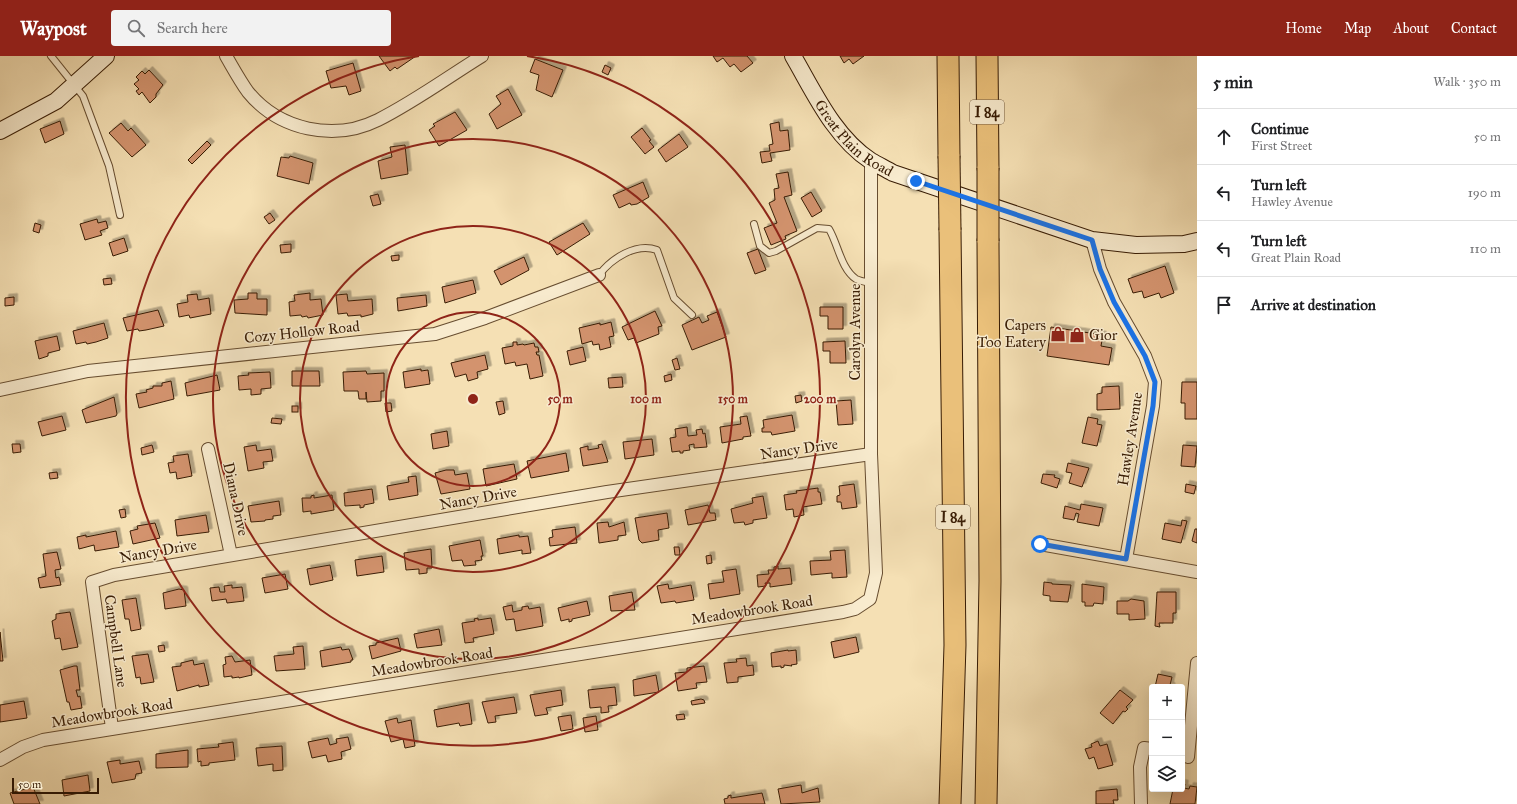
<!DOCTYPE html>
<html lang="en">
<head>
<meta charset="utf-8">
<style>
  body { margin:0; font-family:"IM FELL Great Primer",serif; background:#f2f2f2; color:#202124 }
  .controls { position:absolute; right:12px; bottom:12px; display:grid; overflow:hidden; border-radius:4px; box-shadow:0 4px 16px #0002 }
  .controls button { width:36px; height:36px; display:grid; place-items:center; padding:0; border:0; border-bottom:1px solid #e0e0e0; background:#fff; color:#202124; font:20px sans-serif }
  .scale { position:absolute; left:12px; bottom:10px; width:87px; box-sizing:border-box; padding-left:4px; border:2px solid #381c04; border-top:0; font-size:11px; line-height:14px; white-space:nowrap; color:#381c04; -webkit-text-stroke:3px #f8ebce; paint-order:stroke }
  .stop { position:absolute; width:12px; height:12px; margin:-9px; border:3px solid #1a73e8; border-radius:50%; background:#fff }
  .stop.end { background:#1a73e8; border-color:#fff; box-shadow:0 1px 4px #0008 }
  .list { margin:0; padding:0; list-style:none }
  h2 { display:flex; justify-content:space-between; align-items:center; height:52px; margin:0; padding:0 16px; font-size:17px }
  h2 small { font-size:13px; font-weight:400; color:#757577 }
  .list li { display:grid; grid-template-columns:26px 1fr auto; gap:12px; align-items:center; box-sizing:border-box; height:56px; padding:0 16px; border-top:1px solid #e0e0e0 }
  .list b { display:block; font-size:15px; white-space:nowrap }
  .list p { margin:0; font-size:13px; white-space:nowrap; color:#757577 }
  .list em { font-size:13px; font-style:normal; color:#757577 }
  .icon { flex:none; width:22px; height:22px; fill:none; stroke:currentColor; stroke-width:2; stroke-linecap:round; stroke-linejoin:round }
  .map { position:relative; flex:none; width:1197px; height:748px; overflow:hidden }
  header { display:flex; align-items:center; gap:24px; box-sizing:border-box; height:56px; padding:0 20px; background:#8f2418; color:#fff }
  header strong { font-size:19px }
  nav { display:flex; gap:22px; margin-inline-start:auto; font-size:14px }
  .search { width:280px; height:36px; background:#f2f2f2; display:flex; align-items:center; gap:10px; box-sizing:border-box; padding:0 14px; border-radius:4px; color:#757577; font-size:15px }
  main { display:flex }
  aside { flex:1; background:#fff }
  .map>svg:first-child { display:block }
  .building { fill:#d3936e; stroke:#381c04; filter:url(#shadow) }
  .lines { fill:none; stroke-linecap:round; stroke-linejoin:round }
  .lane-casing { stroke:#674d30; stroke-width:8 }
  .street-casing { stroke:#674d30; stroke-width:14 }
  .secondary-casing { stroke:#381c04; stroke-width:18 }
  .highway-casing { stroke:#381c04; stroke-width:23 }
  .lane { stroke:#f8ebce; stroke-width:6 }
  .street { stroke:#f8ebce; stroke-width:12 }
  .secondary { stroke:#f8ebce; stroke-width:16 }
  .highway { stroke:#eac07a; stroke-width:21 }
  .highway-bridge-casing { stroke:#381c04; stroke-width:23; stroke-linecap:butt }
  .highway-bridge { stroke:#eac07a; stroke-width:21 }
  .route { stroke:#1a73e8; stroke-width:5 }
  .ring { fill:none; stroke:#8f2418; stroke-width:2 }
  .labels { text-anchor:middle; dominant-baseline:central; stroke-width:3; stroke-linejoin:round; paint-order:stroke }
  .shield { fill:#f8ebce; stroke:#725a41; stroke-width:1 }
  .shield-label { font-size:14px; font-weight:bold; fill:#381c04 }
  .street-label { font-size:15px; fill:#381c04; stroke:#f8ebce }
  .poi-label { font-size:15px; fill:#381c04; stroke:#f8ebce; text-anchor:end }
  .centre { fill:#8f2418; stroke:#f8ebce; stroke-width:2 }
  .ring-label { font-size:12px; text-anchor:middle; font-weight:bold; fill:#8f2418; stroke:#f8ebce; stroke-width:3; stroke-linejoin:round; paint-order:stroke }
</style>
</head>
<body>
<header>
<strong>Waypost</strong>
<div class="search"><svg class="icon" aria-label="search" viewBox="0 0 24 24"><circle cx="10" cy="10" r="6"/><path d="M15 15l6 6"/></svg>Search here</div>
<nav><a>Home</a><a>Map</a><a>About</a><a>Contact</a></nav>
</header>
<main>
<div class="map">
<svg width="1197" height="748" viewBox="0 0 1197 748">
  <defs>
    <filter id="shadow"><feDropShadow dx="3.5" dy="-3.5" stdDeviation="0" flood-color="#0004"/></filter>
  </defs>
  <rect width="100%" height="100%" fill="#f5e0b4"/>
  <filter id="stains"><feTurbulence type="fractalNoise" baseFrequency=".005" numOctaves="4"/><feColorMatrix values="0 0 0 0 .2 0 0 0 0 .09 0 0 0 0 .02 0 0 0 .5 -.17"/></filter>
  <radialGradient id="worn" r=".72"><stop offset=".6" stop-color="#630" stop-opacity="0"/><stop offset="1" stop-color="#630" stop-opacity=".3"/></radialGradient>
  <g class="building">
    <polygon points="379,0 416,0 397,13 395,11 390,15"/>
    <polygon points="713,0 747,0 753,7 741,16 734,8 730,11 723,2 717,6"/>
    <polygon points="840,0 864,0 853,8 849,3 844,7"/>
    <polygon points="535,3 563,14 552,41 536,34 539,19 530,16"/>
    <polygon points="353,7 361,35 349,39 346,30 331,32 326,15"/>
    <polygon points="605,9 611,12 608,19 602,16"/>
    <polygon points="149,14 163,29 156,38 156,41 150,47 142,36 139,39 136,35 139,33 134,28 139,24 136,21 142,15 145,18"/>
    <polygon points="508,33 522,59 497,73 489,58 501,48 496,40"/>
    <polygon points="455,56 467,74 439,90 429,74 435,70 433,68"/>
    <polygon points="60,65 64,78 45,87 40,73"/>
    <polygon points="779,66 780,75 788,74 790,94 770,97 772,105 762,107 760,96 770,95 769,89 773,88 770,68"/>
    <polygon points="121,67 128,75 131,72 146,89 132,101 109,77"/>
    <polygon points="642,72 651,84 649,85 654,91 645,98 631,81"/>
    <polygon points="679,78 688,91 666,106 658,94"/>
    <polygon points="207,85 211,89 192,108 188,104"/>
    <polygon points="405,89 408,118 381,123 378,105 392,101 390,91"/>
    <polygon points="290,100 313,107 309,128 277,120 281,101 289,102"/>
    <polygon points="788,116 792,139 784,141 797,175 785,180 786,183 771,189 764,172 777,167 769,147 775,144 774,133 779,132 776,118"/>
    <polygon points="643,126 649,141 637,148 631,149 630,147 619,152 613,139"/>
    <polygon points="811,136 822,155 812,161 801,142"/>
    <polygon points="378,138 381,148 373,150 370,140"/>
    <polygon points="270,157 275,164 269,168 264,161"/>
    <polygon points="97,163 98,167 106,165 108,172 100,175 102,179 85,184 80,168"/>
    <polygon points="35,167 41,169 39,177 33,175"/>
    <polygon points="583,167 590,178 557,199 549,186"/>
    <polygon points="124,182 128,195 113,200 109,187"/>
    <polygon points="291,188 291,196 281,197 280,189"/>
    <polygon points="758,193 766,214 755,218 747,197"/>
    <polygon points="399,199 399,204 392,205 391,200"/>
    <polygon points="524,201 529,214 501,229 494,215"/>
    <polygon points="1165,210 1174,237 1161,242 1159,237 1144,242 1142,235 1133,237 1128,223"/>
    <polygon points="111,222 112,228 104,229 103,223"/>
    <polygon points="473,224 476,237 445,247 442,231"/>
    <polygon points="248,237 257,237 257,243 267,243 267,259 235,257 234,244 248,243"/>
    <polygon points="310,237 310,244 321,243 323,259 308,262 307,260 302,261 301,259 290,260 289,246 295,245 294,239"/>
    <polygon points="197,238 198,244 209,242 211,258 190,262 189,259 179,261 177,248 188,246 187,239"/>
    <polygon points="347,238 348,245 372,243 373,258 361,261 361,259 348,260 347,257 338,258 336,239"/>
    <polygon points="426,239 427,250 398,255 397,242"/>
    <polygon points="14,241 14,249 5,250 5,242"/>
    <polygon points="820,251 843,251 843,273 828,273 828,260 820,260"/>
    <polygon points="158,254 164,270 146,274 139,275 138,273 127,275 123,262"/>
    <polygon points="655,255 662,270 658,271 659,278 636,287 634,282 628,284 622,271"/>
    <polygon points="717,256 726,281 692,294 682,269 699,261 702,267 709,264 707,260"/>
    <polygon points="611,266 614,280 609,281 611,291 600,294 599,288 593,289 592,285 582,288 579,272 600,267 600,269"/>
    <polygon points="104,267 108,282 96,286 87,288 86,286 76,288 73,275"/>
    <polygon points="1051,271 1103,279 1101,290 1112,292 1109,309 1047,300"/>
    <polygon points="57,280 60,294 48,297 48,300 39,303 35,285"/>
    <polygon points="845,285 846,307 830,307 830,295 823,295 823,286"/>
    <polygon points="513,286 517,286 517,289 523,288 524,289 534,287 535,291 538,291 539,296 536,296 537,299 539,299 543,320 530,323 527,308 516,310 515,306 505,308 502,292 513,290"/>
    <polygon points="583,291 586,305 570,309 567,295"/>
    <polygon points="485,299 488,313 477,316 478,322 468,325 466,318 455,321 451,307"/>
    <polygon points="677,302 680,313 675,314 672,304"/>
    <polygon points="421,313 421,315 428,314 430,328 405,332 403,316"/>
    <polygon points="292,315 319,315 320,330 292,330"/>
    <polygon points="366,315 367,318 384,317 384,335 381,335 381,345 367,346 366,336 366,343 359,343 358,335 344,335 343,316"/>
    <polygon points="270,316 271,332 261,333 261,338 251,339 251,333 239,334 238,320 249,319 248,317"/>
    <polygon points="671,318 672,324 665,326 664,320"/>
    <polygon points="217,319 220,334 187,340 185,327"/>
    <polygon points="622,321 623,331 609,332 608,322"/>
    <polygon points="171,325 174,343 139,352 136,338 147,336 146,334 153,332 153,330 162,330 162,327"/>
    <polygon points="1182,326 1197,326 1197,363 1185,363 1185,347 1181,347"/>
    <polygon points="1119,330 1120,353 1097,354 1097,338 1102,337 1102,331"/>
    <polygon points="801,339 802,345 796,347 795,340"/>
    <polygon points="114,341 117,358 116,360 86,367 82,354"/>
    <polygon points="851,344 853,368 838,369 836,345"/>
    <polygon points="503,345 505,357 499,359 496,346"/>
    <polygon points="385,347 391,347 392,355 386,356"/>
    <rect x="292" y="350" width="6" height="6"/>
    <polygon points="792,359 795,375 772,379 771,376 762,376 762,372 764,372 763,364"/>
    <polygon points="62,360 66,374 42,380 38,366"/>
    <polygon points="747,360 751,380 743,381 743,383 722,387 720,371 741,368 740,361"/>
    <polygon points="1088,361 1098,363 1097,368 1102,369 1097,390 1082,387"/>
    <polygon points="272,362 282,363 281,368 271,367"/>
    <polygon points="687,371 688,380 697,379 696,374 702,373 703,378 705,377 707,391 694,392 694,388 689,389 690,394 683,395 683,397 680,397 680,395 672,396 670,382 676,381 675,373"/>
    <polygon points="447,375 449,390 433,393 431,378"/>
    <polygon points="652,383 654,399 625,403 623,386"/>
    <polygon points="12,388 20,388 21,396 13,397"/>
    <polygon points="602,388 608,406 583,410 580,392 588,390 588,394 599,392 598,389"/>
    <polygon points="152,389 154,396 142,399 141,392"/>
    <polygon points="256,389 257,395 271,393 273,405 263,406 264,412 248,415 244,391"/>
    <polygon points="1183,389 1197,390 1195,411 1181,410"/>
    <polygon points="566,397 569,415 531,422 527,405"/>
    <polygon points="188,398 192,420 177,423 176,416 170,417 168,407 174,406 173,400"/>
    <polygon points="1068,407 1089,412 1082,431 1069,427 1072,417 1066,416"/>
    <polygon points="514,408 517,423 486,430 483,413"/>
    <polygon points="446,414 454,414 455,419 467,417 470,433 441,438 435,417"/>
    <polygon points="57,416 58,422 50,423 49,417"/>
    <polygon points="1043,418 1055,419 1054,421 1060,423 1057,432 1041,427"/>
    <polygon points="416,420 418,439 389,444 387,430 409,426 408,421"/>
    <polygon points="854,428 857,451 842,453 841,446 837,446 837,440 840,439 839,430"/>
    <polygon points="1186,428 1196,430 1194,438 1185,436"/>
    <polygon points="818,432 818,436 820,436 822,448 803,451 804,459 794,461 793,453 786,454 784,439 797,437 796,435"/>
    <polygon points="372,433 374,447 364,449 364,451 360,452 360,449 345,450 344,437"/>
    <polygon points="314,439 314,442 332,439 334,454 311,458 311,455 303,456 302,442 311,442 311,440"/>
    <polygon points="763,440 767,462 753,464 753,467 745,469 744,466 734,467 731,453 753,447 752,442"/>
    <polygon points="279,445 281,459 273,460 273,463 265,464 265,465 251,466 248,450"/>
    <polygon points="1081,448 1103,452 1099,470 1077,466 1079,458 1076,457 1074,464 1063,462 1065,450 1080,454"/>
    <polygon points="708,449 710,457 715,457 716,464 688,469 685,454"/>
    <polygon points="125,453 126,461 121,462 119,454"/>
    <polygon points="667,457 669,472 658,474 659,484 642,487 639,484 635,462"/>
    <polygon points="206,459 209,476 177,480 175,464"/>
    <polygon points="1182,464 1187,465 1181,487 1162,483 1165,467 1181,470"/>
    <polygon points="608,466 609,471 624,466 626,479 618,480 618,484 599,487 597,467"/>
    <polygon points="155,467 160,482 133,488 130,475 138,473 137,470"/>
    <polygon points="575,471 577,487 550,490 549,482 553,481 552,474"/>
    <polygon points="1195,473 1197,473 1197,487 1192,485"/>
    <polygon points="116,475 119,491 95,495 94,489 79,493 77,481 86,479 86,481"/>
    <polygon points="519,479 519,481 528,480 531,497 522,498 522,494 499,498 497,483"/>
    <polygon points="480,484 483,500 481,500 482,504 475,505 476,509 464,510 462,504 452,505 449,490"/>
    <polygon points="674,491 679,491 680,499 675,499"/>
    <polygon points="431,493 432,512 427,512 427,517 419,518 419,513 406,514 404,497"/>
    <polygon points="845,494 847,521 832,522 832,517 811,519 810,505 831,504 830,495"/>
    <polygon points="57,496 61,513 55,514 56,522 59,521 61,529 40,532 38,522 46,520 43,498"/>
    <polygon points="711,499 712,507 707,508 706,500"/>
    <polygon points="382,500 384,516 357,520 355,504"/>
    <polygon points="330,509 333,524 310,529 307,513"/>
    <polygon points="778,510 778,513 790,512 792,528 770,531 770,527 765,527 766,530 758,531 757,519 769,518 768,514 774,514 774,511"/>
    <polygon points="736,513 740,538 710,543 708,528 724,526 722,515"/>
    <polygon points="285,518 288,533 265,537 262,522"/>
    <polygon points="1044,526 1052,527 1052,528 1071,529 1068,546 1050,545 1050,540 1043,539"/>
    <polygon points="668,528 669,533 691,529 694,544 676,547 675,545 661,547 657,530"/>
    <polygon points="1082,528 1104,531 1103,548 1094,547 1093,550 1085,550 1085,546 1082,546"/>
    <polygon points="232,529 232,532 242,531 244,545 227,547 226,543 212,545 210,532 219,531 220,536 225,536 224,530"/>
    <polygon points="179,533 184,534 186,550 165,553 163,537"/>
    <polygon points="632,536 635,554 611,555 609,540"/>
    <polygon points="1157,536 1176,536 1176,557 1173,557 1173,567 1159,567 1160,571 1155,570"/>
    <polygon points="136,542 141,573 131,575 129,563 125,563 122,544"/>
    <polygon points="1131,543 1144,545 1145,563 1129,564 1129,558 1117,558 1117,545 1128,545"/>
    <polygon points="587,545 590,559 572,563 572,565 569,566 569,563 561,565 558,552"/>
    <polygon points="512,549 513,556 522,554 522,551 528,550 529,553 540,551 543,570 516,575 514,563 506,564 503,551"/>
    <polygon points="70,556 78,591 62,594 60,582 55,583 52,565 56,563 56,558"/>
    <polygon points="478,562 478,564 491,562 494,578 473,582 474,586 465,587 462,567 475,565 474,563"/>
    <polygon points="439,573 442,589 417,592 414,578"/>
    <polygon points="0,576 3,605 0,605"/>
    <polygon points="856,581 859,596 834,602 831,586"/>
    <polygon points="398,582 401,595 372,603 369,590 376,589 376,587"/>
    <polygon points="164,589 165,595 159,596 158,590"/>
    <polygon points="303,590 305,613 276,615 274,600 294,598 293,591"/>
    <polygon points="341,591 342,594 349,593 353,604 351,604 351,606 322,611 320,595"/>
    <polygon points="788,594 788,595 796,594 797,608 791,609 792,610 784,609 784,611 781,612 781,610 772,611 771,597"/>
    <polygon points="148,598 154,626 141,628 140,621 136,622 132,600"/>
    <polygon points="232,600 235,606 250,604 252,619 239,622 239,621 232,622 232,620 224,621 223,609 226,608 225,601"/>
    <polygon points="746,602 747,610 753,609 754,619 738,621 738,626 727,627 724,607 737,606 736,603"/>
    <polygon points="193,604 194,609 204,607 209,629 199,631 199,629 177,635 172,611 181,610 181,607"/>
    <polygon points="74,610 77,610 80,634 76,634 78,641 80,640 82,652 71,654 69,646 67,646 60,614"/>
    <polygon points="704,610 707,626 696,627 697,632 678,635 675,617 687,616 687,612"/>
    <polygon points="1158,618 1172,621 1170,629 1172,631 1155,631"/>
    <polygon points="656,619 659,636 634,640 633,624"/>
    <polygon points="615,631 617,649 608,650 609,656 601,657 601,651 590,652 588,634"/>
    <polygon points="561,634 563,649 546,652 548,658 535,660 530,639"/>
    <polygon points="1120,634 1133,644 1126,651 1128,653 1125,656 1123,655 1113,668 1100,657"/>
    <polygon points="514,641 517,657 495,660 496,666 488,667 482,646"/>
    <polygon points="701,643 704,644 705,647 692,649 691,645"/>
    <polygon points="24,645 27,662 0,666 0,649"/>
    <polygon points="469,647 472,668 460,670 459,667 437,671 434,654"/>
    <polygon points="684,658 685,663 677,664 676,659"/>
    <polygon points="571,659 573,673 561,675 558,661"/>
    <polygon points="596,660 598,674 585,676 583,662"/>
    <polygon points="397,662 398,667 411,664 415,690 405,692 403,683 391,686 385,665"/>
    <polygon points="348,681 351,693 341,696 342,703 328,706 326,699 312,702 308,686 328,682 330,689 337,687 336,683"/>
    <polygon points="1098,685 1100,690 1107,688 1113,709 1098,713 1094,701 1089,703 1085,693 1092,691 1091,688"/>
    <polygon points="233,686 235,704 209,707 209,709 201,710 201,705 198,706 197,693 219,691 218,688"/>
    <polygon points="282,690 283,714 273,715 273,708 258,710 256,692"/>
    <polygon points="188,694 188,711 156,712 156,698"/>
    <polygon points="120,704 120,708 139,705 142,717 136,718 135,723 112,727 107,706"/>
    <polygon points="88,719 90,735 64,740 62,724"/>
    <polygon points="1182,727 1185,728 1184,732 1189,733 1190,730 1197,731 1195,748 1170,748 1173,733 1182,733"/>
    <polygon points="801,729 802,737 818,732 820,746 781,748 778,733"/>
    <polygon points="33,731 40,748 14,748 10,737"/>
    <polygon points="1117,733 1118,744 1113,744 1114,748 1096,748 1096,735"/>
    <polygon points="762,737 765,748 725,748 724,743 728,742 728,740 731,739 731,742"/>
  </g>
  <g class="lines">
    <defs>
      <g id="lane">
        <polyline points="51,0 83,40 109,110 120,159"/>
        <path d="M754,168L760,190L769,197L776,195L817,172L829,173C838,188 841,213 856,223C860,225 866,226 871,227"/>
        <path d="M599,219C611,203 636,186 657,194L674,242L692,259"/>
      </g>
      <g id="street">
        <path d="M226,0C233,12 240,25 248,36C279,74 334,86 378,64C414,46 448,21 482,0"/>
        <polyline points="1092,184 1100,213 1114,246 1145,300 1155,326 1153,350 1126,503"/>
        <polyline points="0,334 88,315 435,278 485,262 599,219"/>
        <polyline points="208,393 231,499"/>
        <polyline points="1040,488 1197,516"/>
        <polyline points="112,672 92,526 114,519 607,436 871,398"/>
        <polyline points="1188,701 1197,607"/>
        <polyline points="0,704 23,691 43,684 843,556 855,553 870,543 876,517 871,398 871,105"/>
        <polyline points="1141,748 1140,711 1144,692 1152,693"/>
      </g>
      <g id="secondary">
        <path id="s1" d="M793,0C814,36 834,81 871,105C878,109 886,113 893,117L1092,184L1136,189L1184,188L1197,185"/>
        <polyline points="0,75 56,45 106,0"/>
      </g>
      <g id="highway">
        <polyline points="948,0 949,100"/>
        <polyline points="987,0 988,112"/>
        <polyline points="950,174 955,589 950,748"/>
        <polyline points="986,748 990,525 988,185"/>
      </g>
    </defs>
    <use href="#lane" class="lane-casing"/>
    <use href="#street" class="street-casing"/>
    <use href="#secondary" class="secondary-casing"/>
    <use href="#highway" class="highway-casing"/>
    <use href="#lane" class="lane"/>
    <use href="#street" class="street"/>
    <use href="#secondary" class="secondary"/>
    <use href="#highway" class="highway"/>
    <defs>
      <g id="highway-bridge">
        <polyline points="949,100 950,174"/>
        <polyline points="988,112 988,185"/>
      </g>
    </defs>
    <use href="#highway-bridge" class="highway-bridge-casing"/>
    <use href="#highway-bridge" class="highway-bridge"/>
  </g>
  <g class="lines">
    <polyline class="route" points="916,125 1092,184 1100,213 1114,246 1145,300 1155,326 1153,350 1126,503 1040,488"/>
  </g>
  <g class="ring">
    <circle cx="473" cy="343" r="87"/>
    <circle cx="473" cy="343" r="173"/>
    <circle cx="473" cy="343" r="260"/>
    <path d="M527 0A347 347 0 1 1 419 0"/>
  </g>
  <defs>
    <symbol id="shop-bare" viewBox="-9 -9 18 18"><path d="M-5-2.5h2.3a2.7 3.5 0 0 1 5.4 0H5L5.5 6h-11ZM-1.5-2.5h3a1.5 2.3 0 0 0-3 0Z" fill="#8f2418" stroke="#f8ebce" stroke-width="2.5" paint-order="stroke"/></symbol>
  </defs>
  <g fill-rule="evenodd">
    <use href="#shop-bare" x="1047" y="267" width="22" height="22"/>
    <use href="#shop-bare" x="1066" y="268" width="22" height="22"/>
  </g>
  <g class="labels">
    <g class="shield">
      <rect x="970" y="44" width="34" height="24" rx="3"/>
      <rect x="936" y="449" width="34" height="24" rx="3"/>
    </g>
    <g class="shield-label">
      <text x="987" y="56">I 84</text>
      <text x="953" y="461">I 84</text>
    </g>
    <g class="street-label">
      <text stroke="none"><textPath href="#s1" startOffset="104">Great Plain Road</textPath></text>
      <text transform="translate(302 276) rotate(-6)">Cozy Hollow Road</text>
      <text transform="translate(855 276) rotate(-90)">Carolyn Avenue</text>
      <text transform="translate(1130 383) rotate(-81)">Hawley Avenue</text>
      <text transform="translate(799 393) rotate(-8)">Nancy Drive</text>
      <text transform="translate(478 442) rotate(-10)">Nancy Drive</text>
      <text transform="translate(236 443) rotate(78)">Diana Drive</text>
      <text transform="translate(158 495) rotate(-10)">Nancy Drive</text>
      <text transform="translate(752 554) rotate(-9)">Meadowbrook Road</text>
      <text transform="translate(116 585) rotate(82)">Campbell Lane</text>
      <text transform="translate(432 606) rotate(-9)">Meadowbrook Road</text>
      <text transform="translate(112 657) rotate(-9)">Meadowbrook Road</text>
    </g>
    <g class="poi-label">
      <text x="1046" y="269">Capers<tspan x="1046" dy="17">Too Eatery</tspan></text>
      <text x="1089" y="279" text-anchor="start">Gior</text>
    </g>
  </g>
  <circle cx="473" cy="343" r="6" class="centre"/>
  <g class="ring-label">
    <text x="560" y="347">50 m</text>
    <text x="646" y="347">100 m</text>
    <text x="733" y="347">150 m</text>
    <text x="820" y="347">200 m</text>
  </g>
  <rect width="100%" height="100%" filter="url(#stains)"/>
  <rect width="100%" height="100%" fill="url(#worn)"/>
</svg>
<div class="controls">
<button>+</button>
<button>−</button>
<button><svg class="icon" aria-label="layers" viewBox="0 0 24 24"><path d="M12 4l9 5-9 5-9-5zM3 14l9 5 9-5"/></svg></button>
</div>
<div class="scale">50 m</div>
<div class="stop" style="left:1040px;top:488px"></div>
<div class="stop end" style="left:916px;top:125px"></div>
</div>
<aside>
<h2>5 min<small>Walk · 350 m</small></h2>
<ul class="list">
<li><svg class="icon" aria-label="ahead" viewBox="0 0 24 24"><path d="M12 20V5M6 11l6-6 6 6"/></svg><div><b>Continue</b><p>First Street</p></div><em>50 m</em></li>
<li><svg class="icon" aria-label="left" viewBox="0 0 24 24"><path d="M17 20v-9H6M10 6l-5 5 5 5"/></svg><div><b>Turn left</b><p>Hawley Avenue</p></div><em>190 m</em></li>
<li><svg class="icon" aria-label="left" viewBox="0 0 24 24"><path d="M17 20v-9H6M10 6l-5 5 5 5"/></svg><div><b>Turn left</b><p>Great Plain Road</p></div><em>110 m</em></li>
<li><svg class="icon" aria-label="arrive" viewBox="0 0 24 24"><path d="M6 21V4h12l-3 4 3 4H6"/></svg><div><b>Arrive at destination</b></div></li>
</ul>
</aside>
</main>
</body>
</html>
